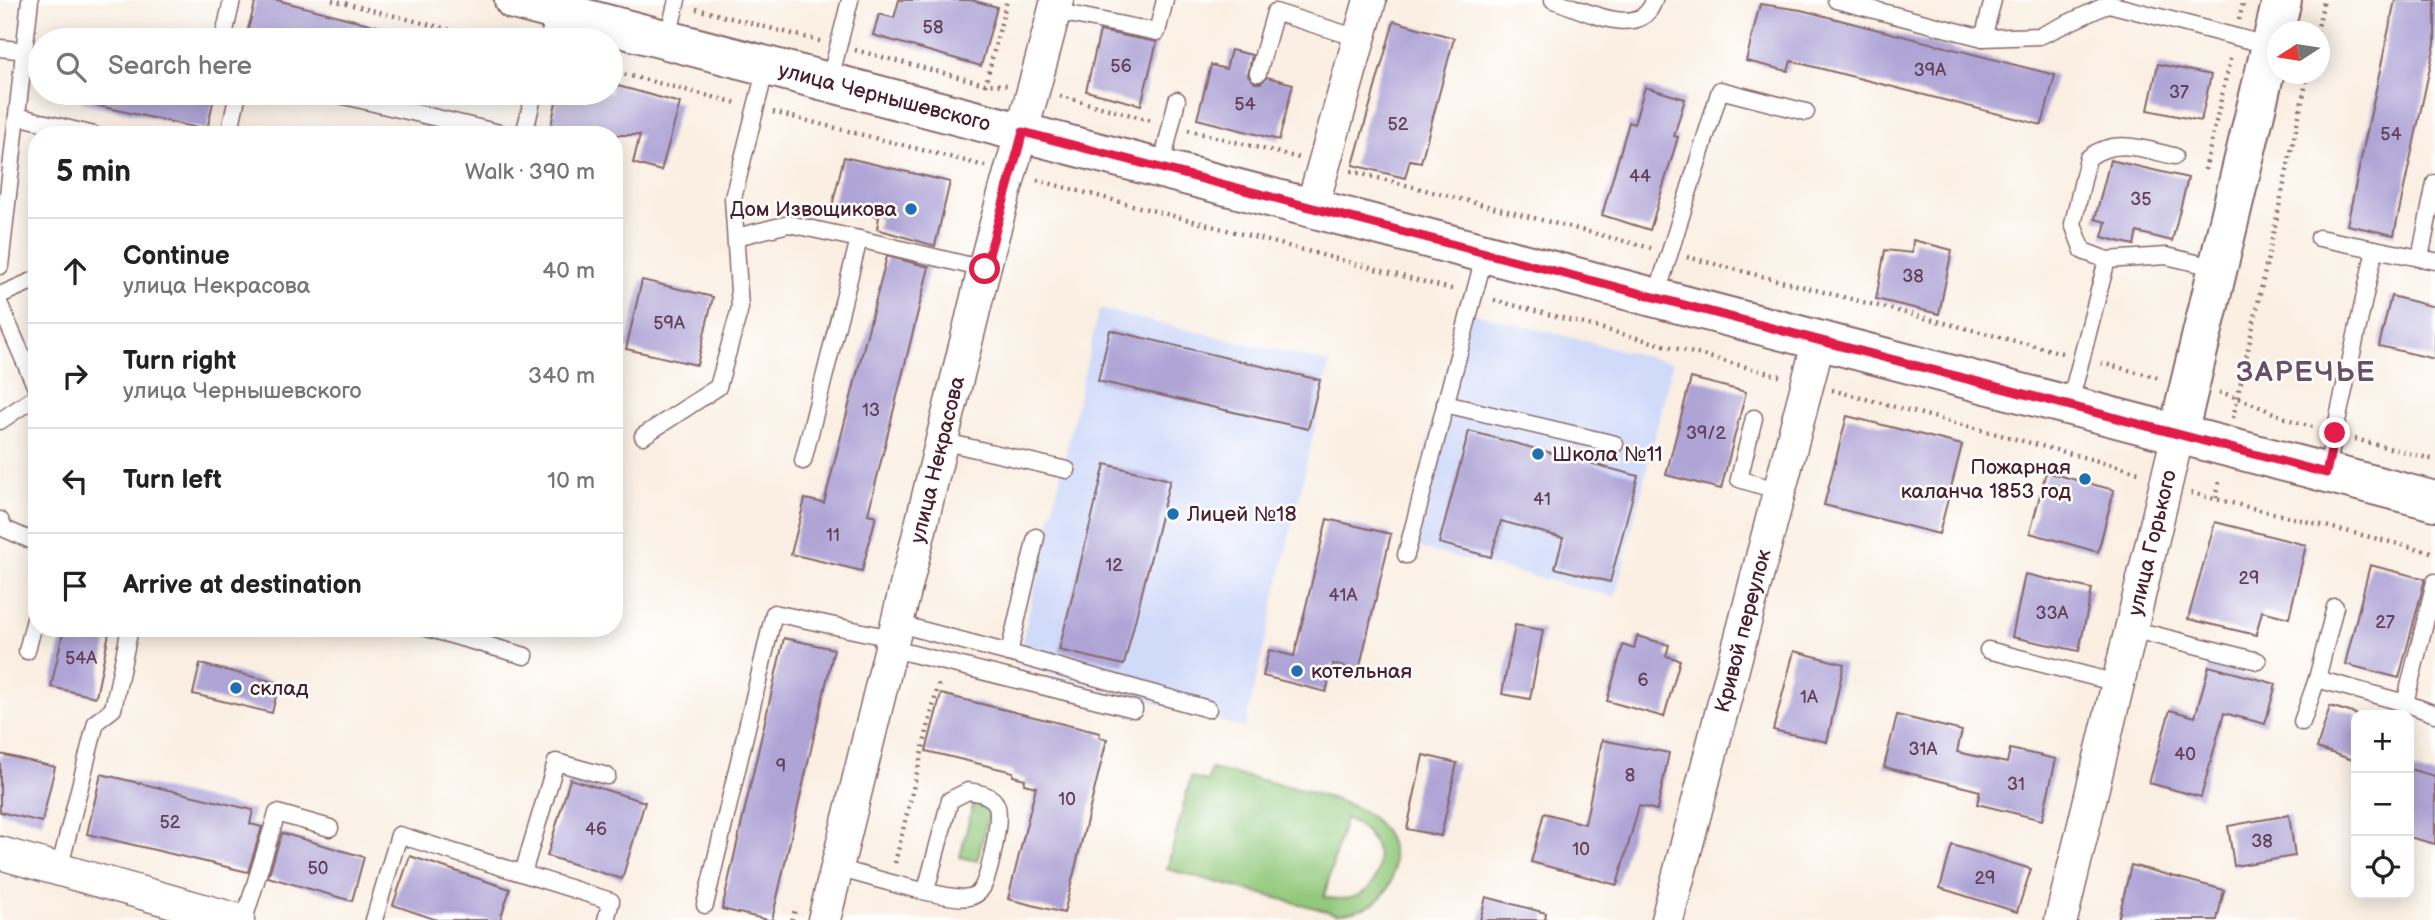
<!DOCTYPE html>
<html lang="en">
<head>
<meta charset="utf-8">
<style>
  body { margin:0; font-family:"Balsamiq Sans",sans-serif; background:#f2f2f2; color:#222 }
  .controls { position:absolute; right:21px; bottom:21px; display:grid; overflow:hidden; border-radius:14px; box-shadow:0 4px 18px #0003 }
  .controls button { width:63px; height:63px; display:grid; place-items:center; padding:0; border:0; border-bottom:2px solid #e0e0e0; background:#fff; color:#222; font:35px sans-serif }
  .compass { position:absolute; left:2267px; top:21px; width:63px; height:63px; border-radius:50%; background:#fff; box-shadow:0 4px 18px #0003; rotate:258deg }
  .stop { position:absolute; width:21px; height:21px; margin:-16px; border:5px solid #e11d48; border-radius:50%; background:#fff }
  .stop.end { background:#e11d48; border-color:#fff; box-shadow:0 2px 7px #0008 }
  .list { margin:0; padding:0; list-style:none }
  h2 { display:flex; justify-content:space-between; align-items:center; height:91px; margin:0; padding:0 28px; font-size:30px }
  h2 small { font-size:23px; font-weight:400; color:#767676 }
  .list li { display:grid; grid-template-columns:46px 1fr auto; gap:21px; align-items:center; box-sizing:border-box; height:105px; padding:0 28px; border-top:2px solid #e0e0e0 }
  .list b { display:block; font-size:26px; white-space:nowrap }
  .list p { margin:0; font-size:23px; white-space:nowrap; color:#767676 }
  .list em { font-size:23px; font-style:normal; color:#767676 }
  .icon { flex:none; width:38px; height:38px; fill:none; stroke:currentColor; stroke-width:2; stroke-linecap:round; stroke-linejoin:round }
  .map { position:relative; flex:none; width:2435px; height:920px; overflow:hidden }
  .search { position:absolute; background:#fff; box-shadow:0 4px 18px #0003; left:28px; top:28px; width:595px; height:77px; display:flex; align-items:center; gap:18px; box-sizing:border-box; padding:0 24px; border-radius:38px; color:#767676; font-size:26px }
  .panel { position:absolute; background:#fff; box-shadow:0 4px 18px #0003; left:28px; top:126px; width:595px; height:511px; border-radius:28px }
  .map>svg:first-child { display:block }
  .built { fill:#d0daf9 }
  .green { fill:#93c97b; stroke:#6e7453; stroke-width:2; fill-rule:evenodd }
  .building { fill:#aea4d6 }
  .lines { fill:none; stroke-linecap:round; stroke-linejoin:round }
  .service-casing { stroke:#88686b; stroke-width:19 }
  .minor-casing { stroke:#88686b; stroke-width:35 }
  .tertiary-casing { stroke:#88686b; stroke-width:42 }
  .secondary-casing { stroke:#88686b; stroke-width:42 }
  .path { stroke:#88686b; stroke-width:4.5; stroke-dasharray:2 5; stroke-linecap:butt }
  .service { stroke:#fff; stroke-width:16 }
  .minor { stroke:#fff; stroke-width:32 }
  .tertiary { stroke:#fff; stroke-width:38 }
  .secondary { stroke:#fff; stroke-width:38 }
  .route { stroke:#e11d48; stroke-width:9 }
  .poi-dot { fill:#1f6fb2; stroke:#fff; stroke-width:2.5 }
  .labels { text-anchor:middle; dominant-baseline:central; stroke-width:5; stroke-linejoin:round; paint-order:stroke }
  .number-label { font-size:18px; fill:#634056 }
  .street-label { font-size:21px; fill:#4a1f2b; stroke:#fff }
  .poi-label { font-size:21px; fill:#4a1f2b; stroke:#fff; text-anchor:start }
  .district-label { font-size:28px; font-weight:bold; letter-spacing:2px; fill:#6d4e67; stroke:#fff }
</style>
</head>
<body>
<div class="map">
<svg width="2435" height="920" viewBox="0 0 2435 920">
  <rect width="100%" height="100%" fill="#fff"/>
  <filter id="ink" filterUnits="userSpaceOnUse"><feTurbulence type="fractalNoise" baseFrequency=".0143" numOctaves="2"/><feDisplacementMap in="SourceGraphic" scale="14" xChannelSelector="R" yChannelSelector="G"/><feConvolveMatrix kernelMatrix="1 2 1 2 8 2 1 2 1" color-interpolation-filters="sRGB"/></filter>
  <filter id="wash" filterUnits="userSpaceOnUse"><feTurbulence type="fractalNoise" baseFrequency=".00686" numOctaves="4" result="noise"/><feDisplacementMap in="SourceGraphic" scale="28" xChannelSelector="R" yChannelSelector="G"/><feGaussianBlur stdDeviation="1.57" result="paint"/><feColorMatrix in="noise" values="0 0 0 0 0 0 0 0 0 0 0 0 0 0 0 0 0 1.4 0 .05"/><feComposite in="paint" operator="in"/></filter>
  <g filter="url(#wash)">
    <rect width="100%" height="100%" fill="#faefe2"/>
    <g class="built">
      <polygon points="1099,309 1330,363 1245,728 1017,664"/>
      <polygon points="1461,310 1673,363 1615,597 1403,544"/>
    </g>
    <g class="green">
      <path d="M1211,769C1246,777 1346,796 1370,816C1389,831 1398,855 1392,878C1385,904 1361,911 1338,914L1167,869L1191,777L1207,781ZM1345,818C1399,840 1385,912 1324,897Z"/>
      <polygon points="974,800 982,802 989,813 977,861 960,857"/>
    </g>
    <g id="blocks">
      <g class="building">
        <polygon points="256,0 277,0 404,33 404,40 245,40"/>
        <polygon points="899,0 971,0 997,7 981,66 873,35 879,14 894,18"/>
        <polygon points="2395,0 2435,0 2435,44 2394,235 2347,225"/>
        <polygon points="1760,4 1801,10 2055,75 2042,125 1791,61 1788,71 1746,61"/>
        <polygon points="1394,21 1454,38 1421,162 1410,160 1405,178 1353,165"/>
        <polygon points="1100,31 1157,42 1141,105 1086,91"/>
        <polygon points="1231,50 1252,55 1248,75 1255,83 1261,83 1267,77 1293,84 1279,140 1197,119 1211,65 1226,69"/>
        <polygon points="2158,64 2211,75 2201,121 2148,110"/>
        <polygon points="611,84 680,103 661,171 633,163 640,135 571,135 550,130 558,93 611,93"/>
        <polygon points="1645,87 1685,99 1674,136 1678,137 1650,230 1602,215 1629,122 1634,124"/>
        <polygon points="82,93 215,93 207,130 81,102"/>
        <polygon points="844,157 950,182 935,246 877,229 879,217 832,206"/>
        <polygon points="2110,160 2188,178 2172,241 2137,232 2134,245 2102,237 2106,222 2095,219"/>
        <polygon points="1913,240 1952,250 1939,314 1876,299 1885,250 1912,253"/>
        <polygon points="887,256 929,267 868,514 876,516 862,571 791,554 805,499 824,503"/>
        <polygon points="642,280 713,297 697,365 626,349"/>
        <polygon points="2391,296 2435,307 2435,359 2379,346"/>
        <polygon points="1110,330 1320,380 1308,429 1098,381"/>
        <polygon points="1691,378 1746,392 1721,489 1666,475"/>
        <polygon points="1847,416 1962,445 1939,534 1824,505"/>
        <polygon points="1469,431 1638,476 1610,582 1555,568 1563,538 1501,521 1491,557 1439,543"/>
        <polygon points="1105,464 1170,480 1124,665 1059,650"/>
        <polygon points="2046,472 2114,490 2098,552 2030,533"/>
        <polygon points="1327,519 1391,534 1359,670 1333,664 1326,692 1263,676 1269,650 1294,656"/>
        <polygon points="2215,522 2306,545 2289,618 2262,611 2256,635 2188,619"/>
        <polygon points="2370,565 2425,579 2399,678 2345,664"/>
        <polygon points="2025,574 2092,589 2079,651 2012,637"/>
        <polygon points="1515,625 1543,630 1530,699 1502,694"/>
        <polygon points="64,628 110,628 96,697 51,687"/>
        <polygon points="1637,636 1669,645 1666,656 1680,660 1664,717 1607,701 1623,645 1634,649"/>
        <polygon points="784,638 834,649 772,920 768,920 722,909"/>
        <polygon points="1794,651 1844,664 1827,742 1773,730"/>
        <polygon points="200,664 279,683 272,713 193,694"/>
        <polygon points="2209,666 2276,684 2265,724 2224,713 2201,797 2149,783 2170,710 2195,717"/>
        <polygon points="941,694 1100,733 1099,737 1107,739 1064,913 1008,899 1036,787 1024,784 1025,779 1013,776 1013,772 926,751"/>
        <polygon points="2330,706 2356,714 2356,761 2317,748"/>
        <polygon points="1897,715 1962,731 1957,752 2007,763 2010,749 2056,759 2042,820 1977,804 1980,791 1884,767"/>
        <polygon points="1602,740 1669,753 1657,810 1639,806 1617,885 1531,862 1544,813 1585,824"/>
        <polygon points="0,754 55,767 42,822 0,812"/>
        <polygon points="1423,755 1457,763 1441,836 1407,829"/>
        <polygon points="2409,769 2435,776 2435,844 2409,837"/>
        <polygon points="101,774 253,810 250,824 262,827 248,872 87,834"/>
        <polygon points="570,779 645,802 622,879 547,856"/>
        <polygon points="2289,815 2295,856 2234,866 2228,826"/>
        <polygon points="282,833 364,857 352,901 268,877"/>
        <polygon points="1952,845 2031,869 2017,912 1940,888"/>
        <polygon points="410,856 510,889 500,920 437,920 393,905"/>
        <polygon points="2131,865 2224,890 2217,920 2118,920"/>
        <polygon points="1486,897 1546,913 1545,920 1480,920"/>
      </g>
    </g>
  </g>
  <g filter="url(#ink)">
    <use href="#blocks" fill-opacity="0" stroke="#88686b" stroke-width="2"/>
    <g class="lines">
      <defs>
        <g id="service">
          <path d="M1553,0C1583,9 1641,42 1654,0"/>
          <polyline points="1836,0 1983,38 2040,36 2109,4 2271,46"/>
          <polyline points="1054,11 1157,32 1165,0"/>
          <polyline points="1983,38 1993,0"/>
          <polyline points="223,40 232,0"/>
          <polyline points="548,40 556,11"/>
          <polyline points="667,41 677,0"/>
          <polyline points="0,48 25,51"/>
          <polyline points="1258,73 1275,12 1358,38"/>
          <polyline points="829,83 850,0"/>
          <polyline points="332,93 508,135"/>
          <polyline points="17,116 94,135"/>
          <polyline points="229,135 238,93"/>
          <polyline points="524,135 534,93"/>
          <polyline points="1161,168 1177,100"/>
          <polyline points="2435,183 2420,258 2435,261"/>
          <polyline points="736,237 789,224 859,239"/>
          <polyline points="2319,238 2420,258"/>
          <polyline points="2107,260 2166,256 2218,268"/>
          <polyline points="0,266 30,0"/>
          <polyline points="0,295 37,279"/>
          <polyline points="1656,297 1720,90 1806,112"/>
          <polyline points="0,305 37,390"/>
          <polyline points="1445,404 1615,444"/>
          <path d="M2069,406L2107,260L2083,251L2073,224L2088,158C2115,137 2143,149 2174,156"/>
          <polyline points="1754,418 1739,479 1779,491"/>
          <polyline points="0,421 37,396"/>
          <polyline points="643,436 718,387 740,308 733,198 766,67"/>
          <polyline points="941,441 1067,470"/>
          <polyline points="803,461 859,239 984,269"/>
          <polyline points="2326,472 2375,249"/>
          <polyline points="0,520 5,529 37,543"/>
          <polyline points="1406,555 1485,253"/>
          <polyline points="2335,607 2317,679 2405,703 2435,582"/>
          <polyline points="895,623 1009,653 1036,537"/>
          <polyline points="427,628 462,638 464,628"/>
          <polyline points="2131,629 2258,661"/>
          <polyline points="462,638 525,656"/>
          <polyline points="889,648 1134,709"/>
          <polyline points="1988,650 2117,683"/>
          <polyline points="27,651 37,611"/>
          <polyline points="1009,653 1208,709"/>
          <polyline points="2405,703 2435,714"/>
          <polyline points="2302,722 2317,679"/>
          <path d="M837,868C860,874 951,902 969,897C974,896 979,893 982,888C989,876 1003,815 996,804C991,794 978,793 968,791L950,800L926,890"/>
          <polyline points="59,870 96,722 113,709 130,628"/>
          <polyline points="523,873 556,762 607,776"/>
          <polyline points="705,905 774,613 891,638"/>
          <polyline points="244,920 277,813 330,828"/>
          <polyline points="374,920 399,835 611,901 606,920"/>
        </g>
        <g id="minor">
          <polyline points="1312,207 1370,0"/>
          <polyline points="0,853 238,920"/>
          <path id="s1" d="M824,920L984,269C1007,179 1035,90 1057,0"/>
          <path id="s2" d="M1667,920L1819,340"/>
          <path id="s3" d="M2061,920L2178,434"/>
        </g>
        <polyline id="tertiary" points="2178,434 2282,0"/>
        <g id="secondary">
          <path id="s4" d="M514,0L2435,501"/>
        </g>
      </defs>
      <use href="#service" class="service-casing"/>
      <use href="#minor" class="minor-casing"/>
      <use href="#tertiary" class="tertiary-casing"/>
      <use href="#secondary" class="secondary-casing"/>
      <g class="path">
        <polyline points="332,0 490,40"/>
        <polyline points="696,9 820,41"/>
        <polyline points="2239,20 2244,0"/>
        <polyline points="2317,32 2324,0"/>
        <polyline points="855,50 985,84 1007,85"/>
        <polyline points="611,71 737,103"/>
        <polyline points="985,86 1007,0"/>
        <polyline points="1060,96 1153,121"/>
        <polyline points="773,112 985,166"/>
        <polyline points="1188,130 1299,158"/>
        <polyline points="2205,170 2231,55"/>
        <polyline points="1351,171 1651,248"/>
        <polyline points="1037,180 1455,290"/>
        <polyline points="1687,257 2062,353"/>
        <polyline points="1494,300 1780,376"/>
        <polyline points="2101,363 2160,378"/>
        <polyline points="1832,390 2139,472"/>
        <path d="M2219,392C2253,401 2282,420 2316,428"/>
        <polyline points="2233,418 2308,74"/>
        <polyline points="2355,439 2435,460"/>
        <polyline points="2191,493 2435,553"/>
        <polyline points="2216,498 2220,478"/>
        <polyline points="895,863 939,682"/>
        <polyline points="792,920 795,910"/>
      </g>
      <use href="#service" class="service"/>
      <use href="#minor" class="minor"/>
      <use href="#tertiary" class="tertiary"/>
      <use href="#secondary" class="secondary"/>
    </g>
  </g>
  <g class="lines" filter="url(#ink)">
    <polyline class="route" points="985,269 1023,132 2326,473 2335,433"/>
  </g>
  <g class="poi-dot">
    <circle cx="911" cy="209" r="7"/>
    <circle cx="1538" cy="454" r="7"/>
    <circle cx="2085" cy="479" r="7"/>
    <circle cx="1173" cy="514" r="7"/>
    <circle cx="1297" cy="671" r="7"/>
    <circle cx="236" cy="688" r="7"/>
  </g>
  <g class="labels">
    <g class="number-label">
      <text x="933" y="27">58</text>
      <text x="1121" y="66">56</text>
      <text x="1930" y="70">39А</text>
      <text x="2179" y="92">37</text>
      <text x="1245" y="104">54</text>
      <text x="1398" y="124">52</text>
      <text x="2391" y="134">54</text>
      <text x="1640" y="176">44</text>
      <text x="2141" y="199">35</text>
      <text x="1913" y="276">38</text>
      <text x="669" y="323">59А</text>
      <text x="871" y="410">13</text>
      <text x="1706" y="433">39/2</text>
      <text x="1542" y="499">41</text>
      <text x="833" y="535">11</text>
      <text x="1114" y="565">12</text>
      <text x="2249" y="578">29</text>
      <text x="1343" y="595">41А</text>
      <text x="2052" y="613">33А</text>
      <text x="2385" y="622">27</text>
      <text x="81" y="658">54А</text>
      <text x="1643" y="680">6</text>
      <text x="1809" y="697">1А</text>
      <text x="1923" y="749">31А</text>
      <text x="2185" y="754">40</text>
      <text x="781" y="766">9</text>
      <text x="1630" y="775">8</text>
      <text x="2016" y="784">31</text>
      <text x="1067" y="799">10</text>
      <text x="170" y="822">52</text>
      <text x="596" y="829">46</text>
      <text x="2262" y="841">38</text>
      <text x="1581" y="849">10</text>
      <text x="318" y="868">50</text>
      <text x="1985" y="878">29</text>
    </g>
    <g class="street-label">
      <text stroke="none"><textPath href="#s4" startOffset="383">улица Чернышевского</textPath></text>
      <text stroke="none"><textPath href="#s1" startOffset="474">улица Некрасова</textPath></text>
      <text stroke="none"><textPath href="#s3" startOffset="388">улица Горького</textPath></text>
      <text stroke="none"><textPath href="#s2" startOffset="299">Кривой переулок</textPath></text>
    </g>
    <g class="poi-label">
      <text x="897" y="209" text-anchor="end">Дом Извощикова</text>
      <text x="1552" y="454">Школа №11</text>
      <text x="2071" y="467" text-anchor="end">Пожарная<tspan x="2071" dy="24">каланча 1853 год</tspan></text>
      <text x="1187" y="514">Лицей №18</text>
      <text x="1311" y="671">котельная</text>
      <text x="250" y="688">склад</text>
    </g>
    <g class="district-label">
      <text x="2306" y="372">ЗАРЕЧЬЕ</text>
    </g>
  </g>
</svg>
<div class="controls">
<button>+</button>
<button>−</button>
<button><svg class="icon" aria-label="locate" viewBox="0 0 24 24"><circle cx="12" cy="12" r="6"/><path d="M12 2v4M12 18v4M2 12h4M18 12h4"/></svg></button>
</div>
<svg class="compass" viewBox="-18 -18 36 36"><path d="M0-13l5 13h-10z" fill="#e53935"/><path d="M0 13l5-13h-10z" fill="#767676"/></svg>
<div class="stop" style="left:985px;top:269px"></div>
<div class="stop end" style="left:2335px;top:433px"></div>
<div class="search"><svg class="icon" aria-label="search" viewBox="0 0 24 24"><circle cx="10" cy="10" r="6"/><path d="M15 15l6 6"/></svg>Search here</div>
<section class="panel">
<h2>5 min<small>Walk · 390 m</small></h2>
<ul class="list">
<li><svg class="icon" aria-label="ahead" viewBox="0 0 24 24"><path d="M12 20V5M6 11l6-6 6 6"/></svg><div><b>Continue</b><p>улица Некрасова</p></div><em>40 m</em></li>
<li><svg class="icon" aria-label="right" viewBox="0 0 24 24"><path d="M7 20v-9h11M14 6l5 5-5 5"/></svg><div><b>Turn right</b><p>улица Чернышевского</p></div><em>340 m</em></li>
<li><svg class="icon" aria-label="left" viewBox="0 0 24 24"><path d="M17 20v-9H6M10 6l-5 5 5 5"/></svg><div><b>Turn left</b></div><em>10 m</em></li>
<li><svg class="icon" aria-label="arrive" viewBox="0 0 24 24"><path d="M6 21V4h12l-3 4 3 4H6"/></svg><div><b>Arrive at destination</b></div></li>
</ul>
</section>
</div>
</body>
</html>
